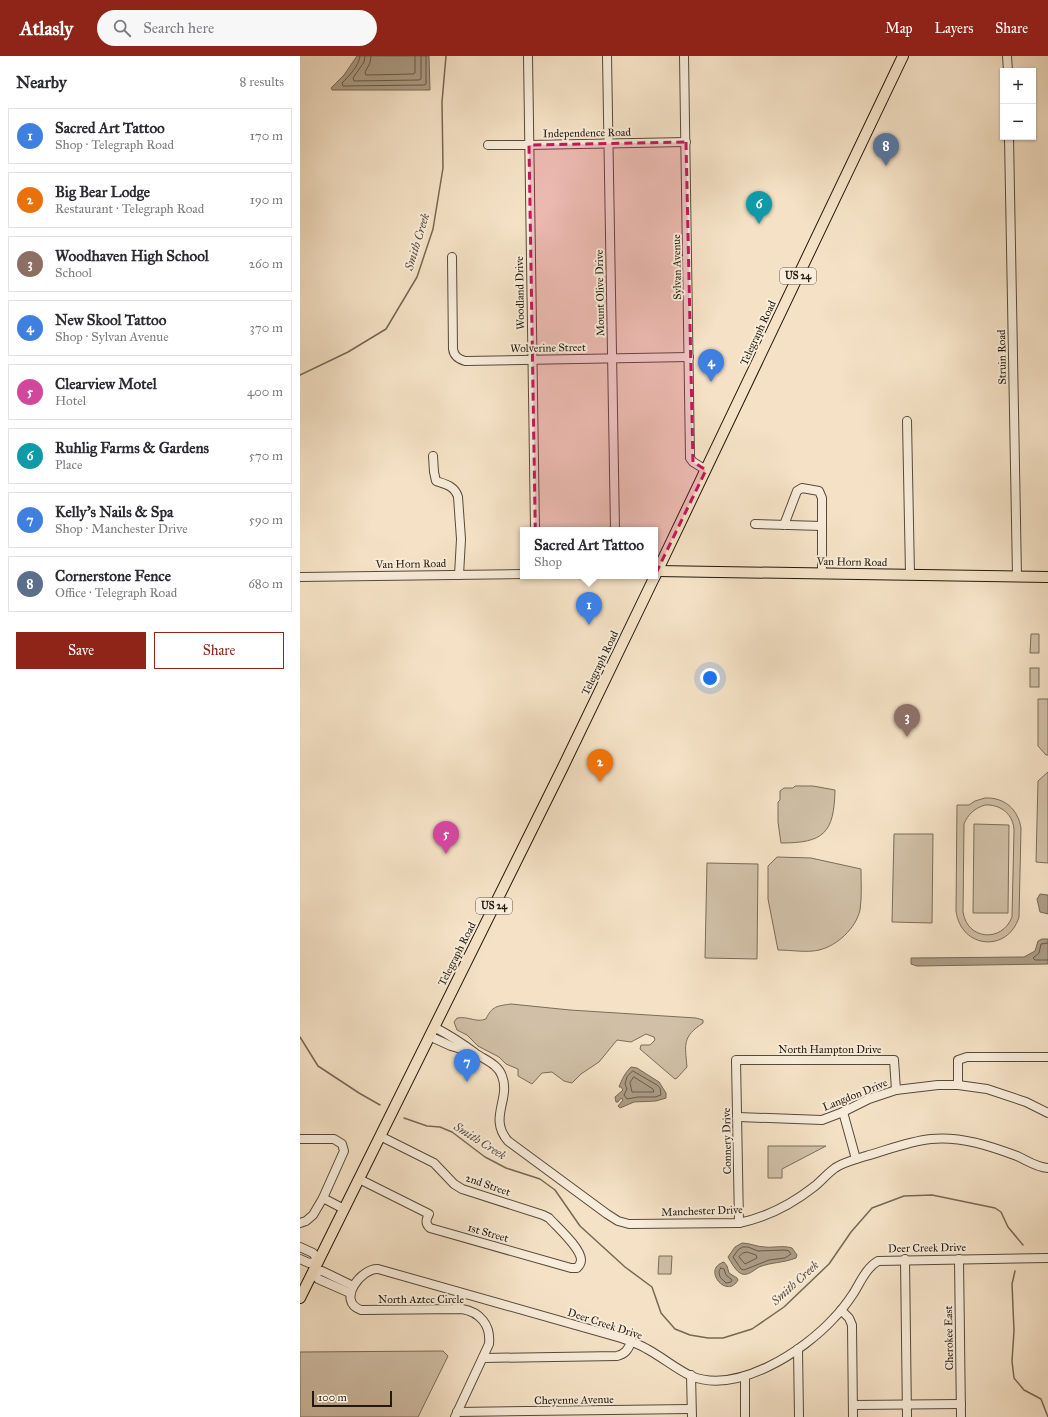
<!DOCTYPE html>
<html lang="en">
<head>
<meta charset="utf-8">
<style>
  body { margin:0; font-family:"IM FELL Great Primer",serif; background:#f7f7f7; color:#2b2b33 }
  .controls { position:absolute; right:12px; top:12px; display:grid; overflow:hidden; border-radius:0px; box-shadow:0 1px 3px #0004 }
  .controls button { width:36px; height:36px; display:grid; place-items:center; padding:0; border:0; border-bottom:1px solid #e1e1e2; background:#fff; color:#2b2b33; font:20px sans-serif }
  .scale { position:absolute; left:12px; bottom:10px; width:80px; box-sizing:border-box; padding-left:4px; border:2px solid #22180d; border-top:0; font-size:11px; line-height:14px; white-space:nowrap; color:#22180d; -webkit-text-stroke:3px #f8ecda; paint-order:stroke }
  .you { position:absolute; left:410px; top:622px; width:14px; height:14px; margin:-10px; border:3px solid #fff; border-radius:50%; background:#1a73e8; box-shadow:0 0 0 6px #1a73e833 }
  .badge { display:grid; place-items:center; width:26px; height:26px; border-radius:50%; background:#8f2418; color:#fff; font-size:13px; font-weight:700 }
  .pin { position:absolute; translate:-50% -33px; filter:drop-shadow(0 1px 2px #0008) }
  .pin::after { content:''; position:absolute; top:21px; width:14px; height:12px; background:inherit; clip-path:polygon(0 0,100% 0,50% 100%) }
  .popup { position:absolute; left:220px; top:471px; width:138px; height:52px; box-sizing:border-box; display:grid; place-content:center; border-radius:0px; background:#fff; filter:drop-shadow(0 1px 3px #0005); font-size:13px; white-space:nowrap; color:#7c7c81 }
  .popup b { font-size:15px; color:#2b2b33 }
  .popup::after { content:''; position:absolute; left:50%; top:100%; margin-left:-8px; border:8px solid transparent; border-top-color:#fff }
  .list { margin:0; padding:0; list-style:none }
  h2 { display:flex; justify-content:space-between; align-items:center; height:52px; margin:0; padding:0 16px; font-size:17px }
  h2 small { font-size:13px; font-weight:400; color:#7c7c81 }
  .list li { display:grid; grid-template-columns:26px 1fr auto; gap:12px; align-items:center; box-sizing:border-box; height:56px; margin:0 8px 8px; padding:0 8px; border:1px solid #e1e1e2; border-radius:0px }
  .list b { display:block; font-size:15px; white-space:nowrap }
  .list p { margin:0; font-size:13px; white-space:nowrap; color:#7c7c81 }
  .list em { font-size:13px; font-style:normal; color:#7c7c81 }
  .actions { display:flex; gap:8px; padding:12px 16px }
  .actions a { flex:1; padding:9px 0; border:1px solid #8f2418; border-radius:0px; text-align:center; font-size:14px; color:#8f2418 }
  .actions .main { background:#8f2418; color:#fff }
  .icon { flex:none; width:22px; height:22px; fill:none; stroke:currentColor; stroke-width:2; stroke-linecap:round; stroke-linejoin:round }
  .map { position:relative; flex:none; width:748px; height:1361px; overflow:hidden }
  header { display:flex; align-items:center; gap:24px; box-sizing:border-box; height:56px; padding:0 20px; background:#8f2418; color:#fff }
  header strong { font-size:19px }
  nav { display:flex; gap:22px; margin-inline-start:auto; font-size:14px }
  .search { width:280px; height:36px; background:#f7f7f7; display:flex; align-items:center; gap:10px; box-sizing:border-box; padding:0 14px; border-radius:22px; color:#7c7c81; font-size:15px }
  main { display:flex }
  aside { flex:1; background:#fff }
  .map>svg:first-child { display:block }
  .green { fill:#d1c0a7; stroke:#7a6c5a; fill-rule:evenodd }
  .water { fill:#ad9d87; stroke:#756856 }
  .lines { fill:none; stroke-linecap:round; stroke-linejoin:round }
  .shore { stroke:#685a4a; stroke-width:1 }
  .stream { stroke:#756856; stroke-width:1.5 }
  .minor-casing { stroke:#574a3b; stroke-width:10 }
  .major-casing { stroke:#22180d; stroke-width:12 }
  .minor { stroke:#f8ecda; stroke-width:8 }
  .major { stroke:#f5e2c6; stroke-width:10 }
  .marked { fill:#c2185b; fill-opacity:0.2; stroke:#c2185b; stroke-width:3; stroke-dasharray:8 5; stroke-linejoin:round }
  .labels { text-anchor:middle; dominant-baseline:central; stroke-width:4; stroke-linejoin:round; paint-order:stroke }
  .shield { fill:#f8ecda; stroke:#62584a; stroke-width:1 }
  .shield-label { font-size:10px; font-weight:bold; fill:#22180d }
  .street-label { font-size:11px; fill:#22180d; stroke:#f8ecda }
  .water-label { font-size:12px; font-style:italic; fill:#5a4d3e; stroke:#f8ecda }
</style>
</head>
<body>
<header>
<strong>Atlasly</strong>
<div class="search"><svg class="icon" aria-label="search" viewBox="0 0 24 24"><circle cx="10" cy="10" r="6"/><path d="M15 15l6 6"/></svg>Search here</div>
<nav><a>Map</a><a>Layers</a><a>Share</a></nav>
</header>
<main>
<aside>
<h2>Nearby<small>8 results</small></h2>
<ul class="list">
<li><span class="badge" style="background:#3f7fe0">1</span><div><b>Sacred Art Tattoo</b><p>Shop · Telegraph Road</p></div><em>170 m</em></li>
<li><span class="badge" style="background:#e8710a">2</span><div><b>Big Bear Lodge</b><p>Restaurant · Telegraph Road</p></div><em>190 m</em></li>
<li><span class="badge" style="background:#8d6e63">3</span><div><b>Woodhaven High School</b><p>School</p></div><em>260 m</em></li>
<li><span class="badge" style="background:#3f7fe0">4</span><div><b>New Skool Tattoo</b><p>Shop · Sylvan Avenue</p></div><em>370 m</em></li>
<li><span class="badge" style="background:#d1479c">5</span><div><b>Clearview Motel</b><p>Hotel</p></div><em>400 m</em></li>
<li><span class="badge" style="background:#0f9aa8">6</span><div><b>Ruhlig Farms &amp; Gardens</b><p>Place</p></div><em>570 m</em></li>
<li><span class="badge" style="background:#3f7fe0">7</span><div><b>Kelly's Nails &amp; Spa</b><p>Shop · Manchester Drive</p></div><em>590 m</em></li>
<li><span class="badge" style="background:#5c6f8a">8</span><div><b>Cornerstone Fence</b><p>Office · Telegraph Road</p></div><em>680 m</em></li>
</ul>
<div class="actions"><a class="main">Save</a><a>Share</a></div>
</aside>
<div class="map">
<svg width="748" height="1361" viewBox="0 0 748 1361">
  <rect width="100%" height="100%" fill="#f5e2c6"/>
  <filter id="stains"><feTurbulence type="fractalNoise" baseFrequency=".005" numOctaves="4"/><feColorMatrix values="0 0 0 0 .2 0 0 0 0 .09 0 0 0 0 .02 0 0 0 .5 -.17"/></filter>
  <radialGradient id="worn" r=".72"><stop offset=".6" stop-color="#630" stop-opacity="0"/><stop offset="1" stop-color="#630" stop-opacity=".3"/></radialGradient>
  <g class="green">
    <polygon points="731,578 739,578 739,597 730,597"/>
    <rect x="730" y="612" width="9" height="19"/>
    <polygon points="738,643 748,643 748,699 746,699 738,690"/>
    <polygon points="748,716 748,807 736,806 738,725"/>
    <path d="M495,730H513L535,734C534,777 524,787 481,787L478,766V746L480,744V735L484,732H493Z"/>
    <path d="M685,742C704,741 718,753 721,772L719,861C708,897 661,893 656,855L657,749H669L675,745ZM685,749C701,748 714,759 714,775L712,861C702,887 667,884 663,856L664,768C668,758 675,752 685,749Z"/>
    <polygon points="674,768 709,769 708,857 673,857"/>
    <polygon points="594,778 633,778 632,867 592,866"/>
    <path d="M477,801L511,802L561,813C561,827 562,841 560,854C556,872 537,890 519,894C507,897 491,894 478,894L468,843V810Z"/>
    <polygon points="407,807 458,808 457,903 405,902"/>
    <path d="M211,948L270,954L396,962L403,964V967C382,981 385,988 387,1011L377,1022L375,1023L340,993L341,989H350L355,984L354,981L346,978L331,986L317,984L299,1006L281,1018L272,1027L264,1025L252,1016L242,1017L232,1028L218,1020V1013L206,1008L199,1001L178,990L167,979L157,974L154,966L157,962C169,960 176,967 186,963C192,950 197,950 211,948Z"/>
    <polygon points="468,1090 526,1090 482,1113 482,1122 468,1122"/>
    <polygon points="359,1200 372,1200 371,1218 358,1218"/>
    <polygon points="143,1295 148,1300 118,1361 0,1361 0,1296"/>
  </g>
  <g class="water">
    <polygon points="57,0 129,0 130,34 32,34 31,32 44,19"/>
    <polygon points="740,838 748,839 748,858 740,856 737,843"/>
    <polygon points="742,883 748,883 748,908 617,910 611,908 611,902 614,902 724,901 735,895 738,885"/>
    <path d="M331,1011L337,1012L359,1026L366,1037V1042L356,1045L334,1046L320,1052L318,1050L323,1044L321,1042L318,1046H316L315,1041L323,1034L321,1031H319C322,1023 325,1017 331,1011Z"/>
    <path d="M442,1187C450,1187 457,1191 465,1191C474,1192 482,1189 492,1192L497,1199L496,1202C483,1207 472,1206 459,1211C454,1214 448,1220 442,1218C436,1216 431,1206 428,1201L435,1191Z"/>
    <path d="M424,1206L427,1210L429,1217L437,1222L438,1224C427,1244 401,1213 424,1206Z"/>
  </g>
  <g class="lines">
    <g class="shore">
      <path d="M60,0C59,10 49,20 42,27L43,30L124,29L126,28V0"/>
      <polyline points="65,0 64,6 53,22 54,25 119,24 121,23 121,0"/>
      <polyline points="71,0 70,7 65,16 66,19 113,18 115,17 115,0"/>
      <polyline points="748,887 741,888 739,897 733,902 735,904 748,904"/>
      <polygon points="333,1015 357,1029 360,1032 361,1039 355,1041 338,1041 327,1043 324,1039 327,1033 325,1028 327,1021"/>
      <polygon points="334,1021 353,1033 354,1036 332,1036 330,1027"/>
      <polygon points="443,1191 448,1191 458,1195 485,1194 489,1195 491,1198 485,1202 469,1204 444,1214 441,1213 433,1201 438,1194"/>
      <polygon points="443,1197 447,1196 456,1199 457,1202 445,1208 439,1201"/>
      <polygon points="421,1212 424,1213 426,1219 432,1224 431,1226 426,1227 420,1221 419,1216"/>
    </g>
    <g class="stream">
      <polyline points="0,319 48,296 86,273 117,221 133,173 143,112 142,46 146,0"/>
      <polyline points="0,981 18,1010 59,1037 80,1049"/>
      <polyline points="104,1062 127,1070 140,1071 152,1076 185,1101 206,1112 240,1123 255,1134 280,1170 325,1211 352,1231 361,1257 375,1273 390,1279 408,1282 423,1282 452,1273 484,1251 529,1208 551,1176 572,1152 604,1140 632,1139 695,1152 701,1156 708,1171 723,1189"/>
      <polyline points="715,1215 712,1228 714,1275 712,1305 714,1322 724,1334 741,1343 748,1361"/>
    </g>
    <defs>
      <g id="minor">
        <polyline points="228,0 235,474"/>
        <polyline points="307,0 315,474"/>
        <polyline points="384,0 390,402 393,406 406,414"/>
        <polyline points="707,0 708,15"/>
        <polyline points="709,81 717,520"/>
        <polyline points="188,89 229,89 386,86"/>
        <path d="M152,201L153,293C154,300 158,303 165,305L389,301"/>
        <polyline points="607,365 610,518"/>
        <path d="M133,400L134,416L136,425C145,428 155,430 158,441L161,483L159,519"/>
        <polyline points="455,468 522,470"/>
        <polyline points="484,469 497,435 502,432 519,435 522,442 522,517"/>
        <polyline points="0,521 223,518"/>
        <path d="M134,971C149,979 162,987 175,997C185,1004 198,1008 202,1020C211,1043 188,1062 208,1085L307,1158L318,1165L329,1168L439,1167C468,1161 491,1149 515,1130C522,1124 528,1117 535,1112C544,1106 557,1103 566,1100C587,1094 610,1085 631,1083C661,1080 690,1090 717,1100C728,1105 736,1111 748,1112"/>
        <polyline points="129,980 151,990 171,996"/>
        <polyline points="658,1029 658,1004 667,1001 748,1001"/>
        <polyline points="543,1056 556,1103"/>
        <polyline points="438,1061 522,1064 543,1056 569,1043 596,1034 638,1029 658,1029 687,1033 726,1046 748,1057"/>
        <polyline points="0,1083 34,1083 42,1088 44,1095 23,1142 13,1159 6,1165 0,1167"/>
        <path d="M59,1123L129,1158C126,1164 125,1167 130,1172L271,1212H277C279,1210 281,1207 281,1204C281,1192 257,1171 249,1162L243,1159L162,1133L154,1128L134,1107L80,1080"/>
        <polyline points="23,1142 44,1153"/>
        <polyline points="439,1167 436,1004 594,1004 596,1034"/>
        <polyline points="0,1191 13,1197 19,1205 9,1207 0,1203"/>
        <polyline points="605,1203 607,1361"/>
        <polyline points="659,1203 661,1361"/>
        <polyline points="13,1216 18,1223 50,1237"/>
        <polyline points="13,1216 22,1215 53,1230"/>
        <polyline points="541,1254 549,1262 552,1269 553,1361"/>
        <polyline points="498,1293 499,1361"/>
        <path d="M183,1302L317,1300C325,1298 328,1294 331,1286"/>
        <polyline points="391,1319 392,1361"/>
        <polyline points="445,1320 445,1361"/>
        <polyline points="553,1349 661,1348"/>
        <polyline points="157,1356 391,1353"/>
        <path d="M155,1361L189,1288C191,1269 180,1256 162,1253L61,1254C36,1245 61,1212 78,1213L321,1282C330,1285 339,1288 347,1293C362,1301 376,1313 391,1320C437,1339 504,1295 534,1262C541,1255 547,1247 553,1238C560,1227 566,1212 578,1205L748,1202"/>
      </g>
      <g id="major">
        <polyline points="357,515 748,521"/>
        <polyline points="355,520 603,0"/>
        <polyline points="0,1242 262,713 355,520"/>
      </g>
    </defs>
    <use href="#minor" class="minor-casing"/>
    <use href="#major" class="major-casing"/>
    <use href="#minor" class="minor"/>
    <use href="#major" class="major"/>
  </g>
  <path class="marked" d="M386,86L393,406L406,414L357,515L236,517L229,89Z"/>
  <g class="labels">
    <g class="shield">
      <rect x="480" y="212" width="36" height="16" rx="3"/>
      <rect x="176" y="842" width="36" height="16" rx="3"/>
    </g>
    <g class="shield-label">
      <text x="498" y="220">US 24</text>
      <text x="194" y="850">US 24</text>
    </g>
    <g class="street-label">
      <text transform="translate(287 77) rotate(-1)">Independence Road</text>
      <text transform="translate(377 211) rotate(-91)">Sylvan Avenue</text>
      <text transform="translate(220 237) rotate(-91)">Woodland Drive</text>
      <text transform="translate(300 237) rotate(-91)">Mount Olive Drive</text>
      <text transform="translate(458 277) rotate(-65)">Telegraph Road</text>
      <text transform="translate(248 292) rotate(-1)">Wolverine Street</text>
      <text transform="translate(702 301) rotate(-91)">Struin Road</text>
      <text transform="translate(552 506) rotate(1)">Van Horn Road</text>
      <text transform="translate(111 508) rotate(-1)">Van Horn Road</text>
      <text transform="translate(300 607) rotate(-64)">Telegraph Road</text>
      <text transform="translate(157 898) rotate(-63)">Telegraph Road</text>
      <text x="530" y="993">North Hampton Drive</text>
      <text transform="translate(555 1039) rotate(-22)">Langdon Drive</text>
      <text transform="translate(427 1085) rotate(-91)">Connery Drive</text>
      <text transform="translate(188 1129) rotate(19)">2nd Street</text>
      <text transform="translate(402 1155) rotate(-2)">Manchester Drive</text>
      <text transform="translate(188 1177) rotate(16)">1st Street</text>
      <text transform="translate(627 1192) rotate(-1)">Deer Creek Drive</text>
      <text x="121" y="1243">North Aztec Circle</text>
      <text transform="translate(305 1268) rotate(18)">Deer Creek Drive</text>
      <text transform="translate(649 1282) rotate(-91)">Cherokee East</text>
      <text transform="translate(274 1344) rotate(-1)">Cheyenne Avenue</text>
    </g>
    <g class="water-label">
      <text transform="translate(117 186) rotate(-73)">Smith Creek</text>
      <text transform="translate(180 1085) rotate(32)">Smith Creek</text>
      <text transform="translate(495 1227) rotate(-42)">Smith Creek</text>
    </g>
  </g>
  <rect width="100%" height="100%" filter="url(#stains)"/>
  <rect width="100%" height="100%" fill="url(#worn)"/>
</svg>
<div class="controls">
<button>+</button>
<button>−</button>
</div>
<div class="scale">100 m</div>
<div class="you"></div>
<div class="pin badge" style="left:289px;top:569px;background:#3f7fe0">1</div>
<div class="popup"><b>Sacred Art Tattoo</b>Shop</div>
<div class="pin badge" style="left:300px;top:726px;background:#e8710a">2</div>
<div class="pin badge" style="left:607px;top:681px;background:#8d6e63">3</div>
<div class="pin badge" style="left:411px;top:326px;background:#3f7fe0">4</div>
<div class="pin badge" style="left:146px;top:798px;background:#d1479c">5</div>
<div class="pin badge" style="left:459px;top:168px;background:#0f9aa8">6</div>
<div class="pin badge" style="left:167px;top:1026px;background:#3f7fe0">7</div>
<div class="pin badge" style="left:586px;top:110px;background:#5c6f8a">8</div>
</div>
</main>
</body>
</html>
